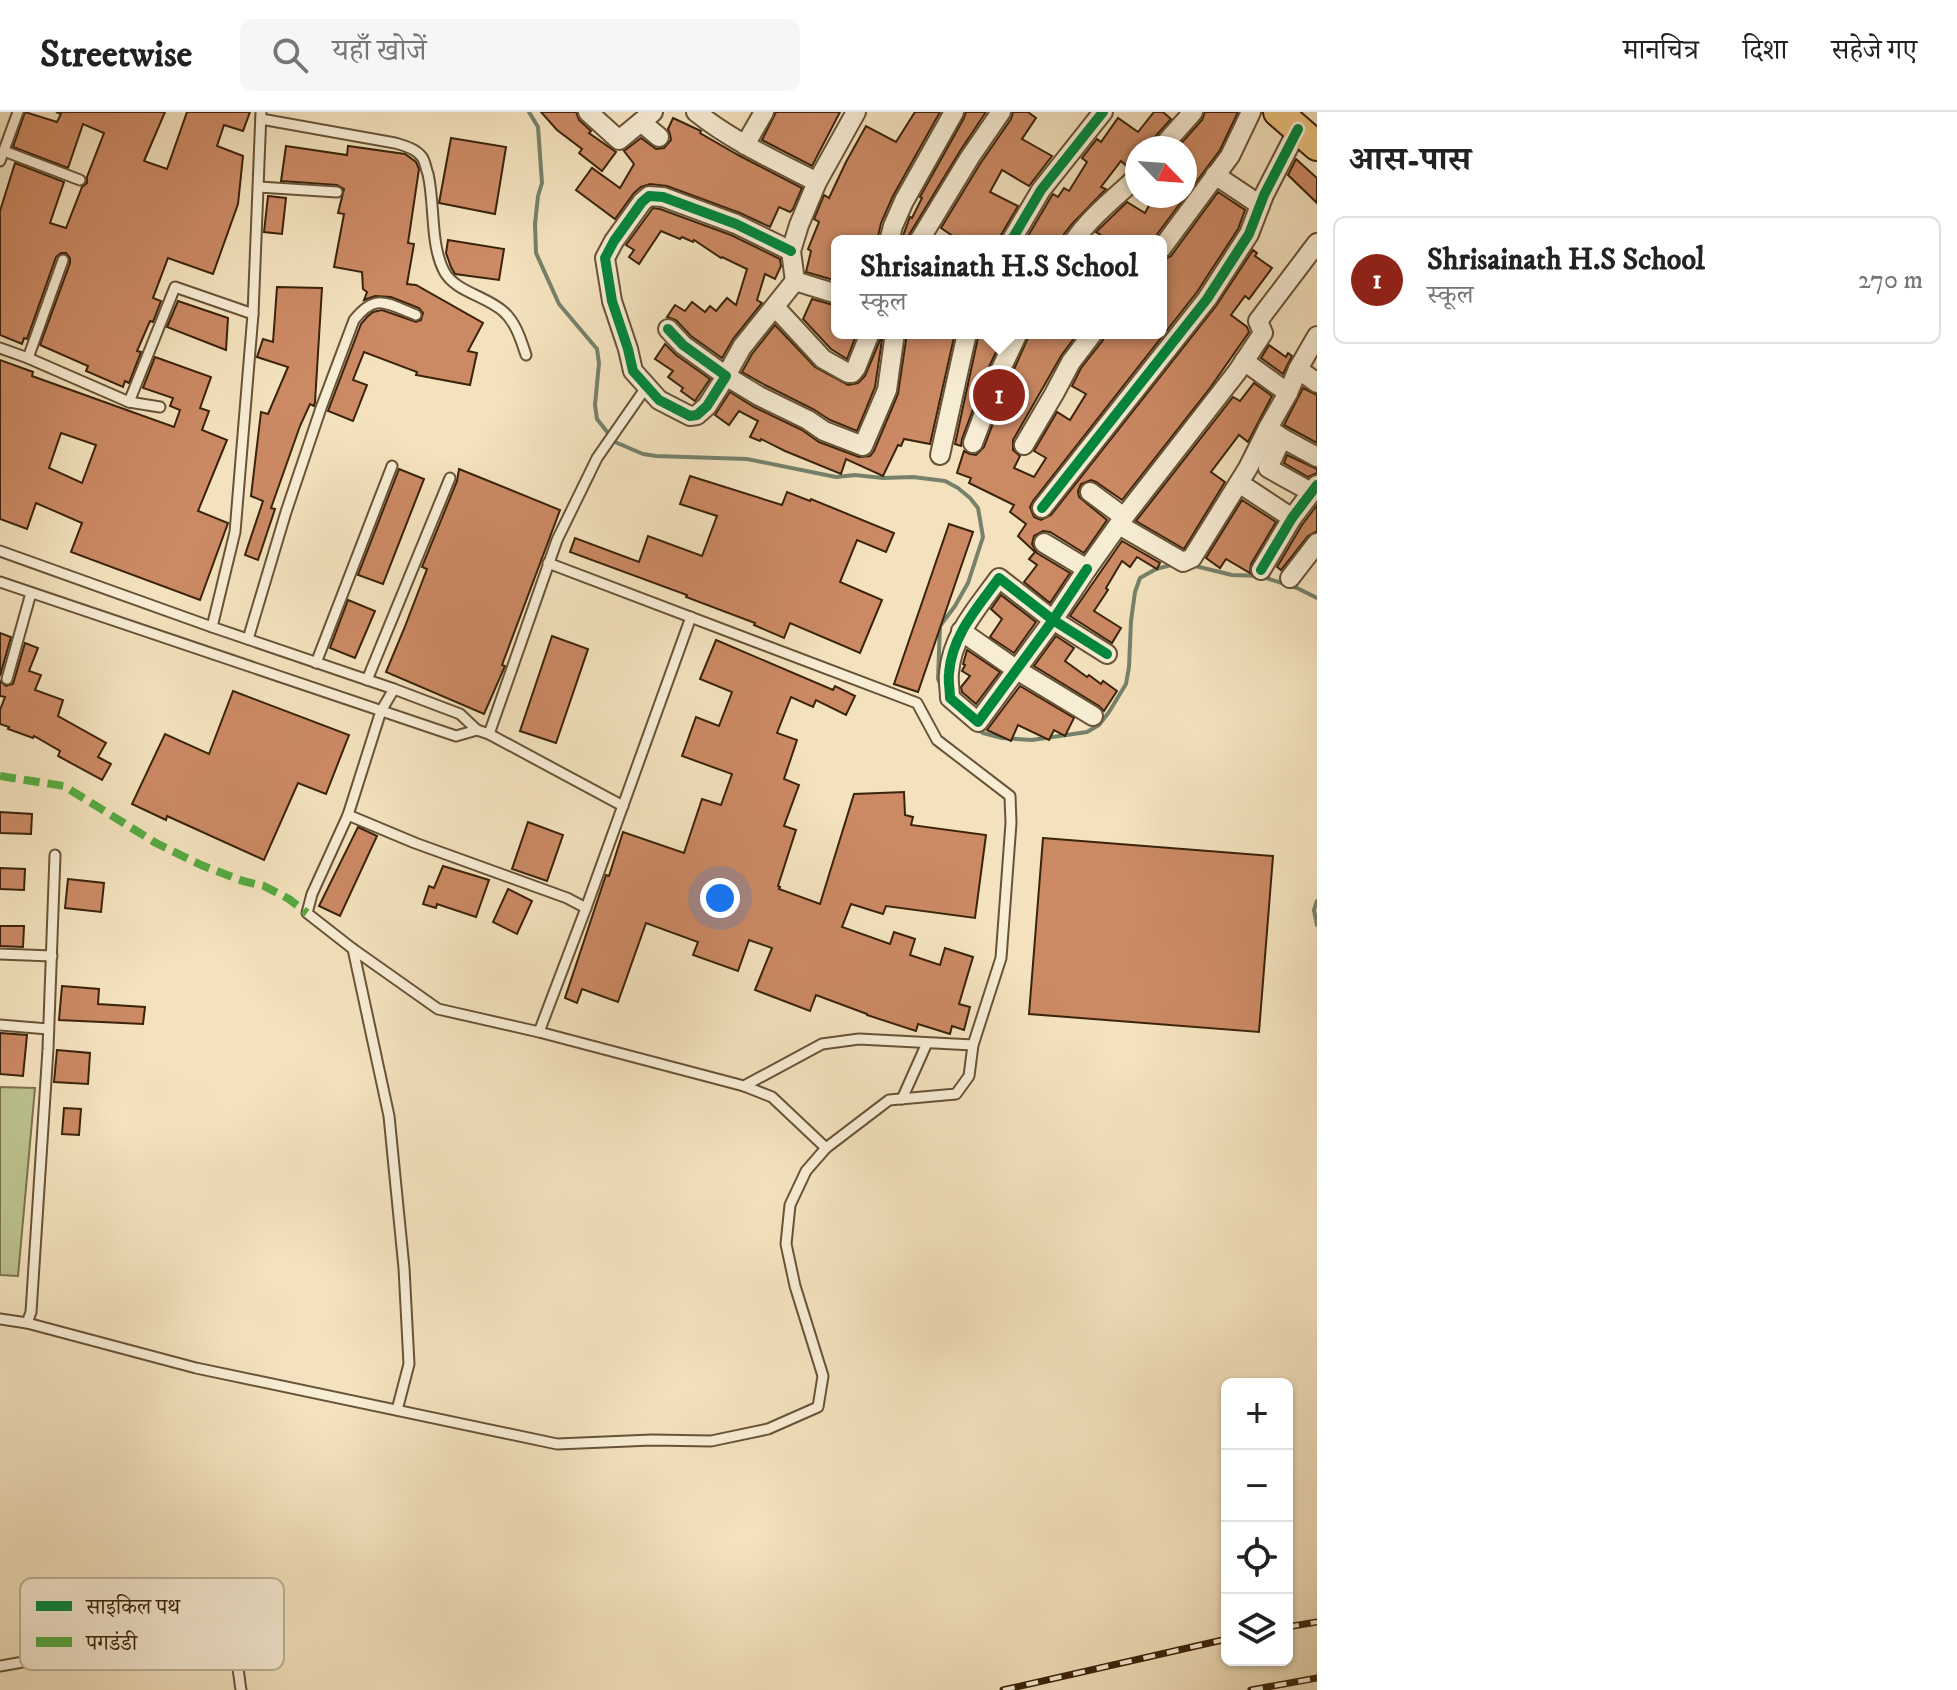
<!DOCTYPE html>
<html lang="hi">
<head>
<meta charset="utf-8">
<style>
  body { margin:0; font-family:"IM FELL DW Pica","Noto Serif Devanagari",serif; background:#f6f6f6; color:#222 }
  .controls { position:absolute; right:24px; bottom:24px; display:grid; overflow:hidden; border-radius:12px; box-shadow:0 2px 6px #0004 }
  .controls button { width:72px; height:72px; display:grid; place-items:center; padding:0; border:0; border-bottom:2px solid #e0e0e0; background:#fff; color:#222; font:40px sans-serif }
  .compass { position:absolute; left:1125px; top:24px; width:72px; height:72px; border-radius:50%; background:#fff; box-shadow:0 2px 6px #0004; rotate:115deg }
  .you { position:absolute; left:720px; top:786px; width:28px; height:28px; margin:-20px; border:6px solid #fff; border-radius:50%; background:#1a73e8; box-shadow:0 0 0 12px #1a73e833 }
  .badge { display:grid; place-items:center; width:52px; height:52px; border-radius:50%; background:#8f2418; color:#fff; font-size:26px; font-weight:700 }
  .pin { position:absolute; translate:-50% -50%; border:4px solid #fff; box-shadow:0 2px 8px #0006 }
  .popup { position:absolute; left:831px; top:123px; width:336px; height:104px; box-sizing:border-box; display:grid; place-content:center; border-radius:12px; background:#fff; filter:drop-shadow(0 2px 6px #0005); font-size:26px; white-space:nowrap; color:#767676 }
  .popup b { font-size:30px; color:#222 }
  .popup::after { content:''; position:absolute; left:50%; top:100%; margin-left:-16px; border:16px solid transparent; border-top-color:#fff }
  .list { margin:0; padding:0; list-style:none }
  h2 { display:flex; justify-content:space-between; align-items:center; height:104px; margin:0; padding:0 32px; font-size:34px }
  h2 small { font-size:26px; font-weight:400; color:#767676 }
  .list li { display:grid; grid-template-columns:52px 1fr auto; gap:24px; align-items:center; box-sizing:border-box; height:128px; margin:0 16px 16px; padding:0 16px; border:2px solid #e0e0e0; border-radius:12px }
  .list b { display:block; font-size:30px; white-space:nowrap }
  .list p { margin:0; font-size:26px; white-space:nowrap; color:#767676 }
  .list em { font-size:26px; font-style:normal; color:#767676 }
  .icon { flex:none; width:44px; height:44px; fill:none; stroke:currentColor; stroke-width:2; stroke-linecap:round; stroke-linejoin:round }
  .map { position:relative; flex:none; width:1317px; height:1578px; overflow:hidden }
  header { display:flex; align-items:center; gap:48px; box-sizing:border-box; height:112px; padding:0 40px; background:#fff; border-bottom:2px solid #e0e0e0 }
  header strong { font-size:38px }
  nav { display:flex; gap:44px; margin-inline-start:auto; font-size:28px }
  .search { width:560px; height:72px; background:#f6f6f6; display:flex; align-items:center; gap:20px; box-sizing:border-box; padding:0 28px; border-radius:12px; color:#767676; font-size:30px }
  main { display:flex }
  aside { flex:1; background:#fff }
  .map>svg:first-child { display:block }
  .green { fill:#bdc390; stroke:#7c734d; stroke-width:2 }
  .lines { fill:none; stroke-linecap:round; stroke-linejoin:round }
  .stream { stroke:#75816b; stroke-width:4 }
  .building { fill:#cb8964; stroke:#3a230a; stroke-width:2; fill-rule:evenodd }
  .lane-casing { stroke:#685337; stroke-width:13 }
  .street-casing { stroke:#685337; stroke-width:22 }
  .primary-casing { stroke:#3a230a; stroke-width:32 }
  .lane { stroke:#f7ecd4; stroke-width:9 }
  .street { stroke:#f7ecd4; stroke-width:18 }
  .primary { stroke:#eac17e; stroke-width:28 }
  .rail-casing { stroke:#3a230a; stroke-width:7 }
  .rail { stroke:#f7ecd4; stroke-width:4; stroke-dasharray:12; stroke-linecap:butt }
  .quiet { stroke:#55aa41; stroke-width:8; stroke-dasharray:16 8; stroke-linecap:butt }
  .cycleway-casing { stroke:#f7ecd4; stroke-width:15 }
  .cycleway { stroke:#00873e; stroke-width:10 }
  .key { fill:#f7ecd4; stroke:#beb097; stroke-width:2 }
  .key-label { font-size:22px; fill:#3a230a }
</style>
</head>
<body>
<header>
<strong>Streetwise</strong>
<div class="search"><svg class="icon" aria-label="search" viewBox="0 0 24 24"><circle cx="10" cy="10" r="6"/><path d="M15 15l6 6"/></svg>यहाँ खोजें</div>
<nav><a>मानचित्र</a><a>दिशा</a><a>सहेजे गए</a></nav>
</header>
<main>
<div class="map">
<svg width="1317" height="1578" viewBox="0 0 1317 1578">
  <rect width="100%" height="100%" fill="#f3e2bd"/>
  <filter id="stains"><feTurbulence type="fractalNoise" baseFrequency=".0025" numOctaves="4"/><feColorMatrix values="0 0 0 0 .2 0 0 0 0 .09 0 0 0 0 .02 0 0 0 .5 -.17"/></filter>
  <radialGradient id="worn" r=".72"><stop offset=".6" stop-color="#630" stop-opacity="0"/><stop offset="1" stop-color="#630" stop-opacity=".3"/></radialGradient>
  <polygon class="green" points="0,975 35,976 18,1164 0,1163"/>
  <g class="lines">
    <g class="stream">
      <polyline points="529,0 538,15 542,71 538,84 535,112 536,141 559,192 597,237 599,251 595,293 597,307 615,330 643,342 656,344 747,347 836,365 855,363 883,366 913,365 945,369 958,376 970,386 978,396 983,425 968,471 955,494 940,514 938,567 942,576"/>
      <polyline points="1191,453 1232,463 1260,464 1297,476 1317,486"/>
      <polyline points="975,616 983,621 1002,626 1032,628 1087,620 1099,613 1109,600 1126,572 1129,555 1131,509 1135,480 1140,466 1156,457 1175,452"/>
      <polyline points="1317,789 1314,798 1317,813"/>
    </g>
  </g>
  <g class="building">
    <polygon points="25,0 57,10 61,2 56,0 165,0 144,49 167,57 187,0 250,0 243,19 224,13 217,34 243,44 238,92 213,162 168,146 153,186 161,189 153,210 150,209 137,239 141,240 129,271 125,269 123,275 86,259 88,254 40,233 70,151 70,146 66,141 61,141 56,145 27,227 24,226 22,232 0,223 0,99 15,51 64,70 50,111 66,116 82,75 87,71 87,65 104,21 83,12 68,56 13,35"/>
    <polygon points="541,0 576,0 579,8 591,19 589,21 616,40 602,59 579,41 582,37 557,18"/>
    <polygon points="776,0 840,0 812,54 762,28"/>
    <polygon points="915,0 940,0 893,84 881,111 877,129 837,129 837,169 806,160 811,139 808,137 819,110 814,107 824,83 829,86 846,50 866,14 896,30"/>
    <polygon points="966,0 986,0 960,39 909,123 907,129 901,129 910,105 912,106 922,86 920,85 964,6"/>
    <polygon points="1013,0 1028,0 1036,6 1022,27 1052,44 1029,74 1002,58 990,80 1018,94 1001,123 999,129 960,129 941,116 980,52 1011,7"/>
    <polygon points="1154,0 1163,0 1171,7 1152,28 1149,36 1137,36 1137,53 1129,56 1121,49 1101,75 1106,77 1072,112 1064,122 1062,129 1025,129 1051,85 1053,82 1058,85 1064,76 1069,79 1087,50 1082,46 1097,27 1101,30 1118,6 1138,20"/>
    <polygon points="1205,0 1238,0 1220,38 1152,129 1110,129 1096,120 1127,90 1145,101 1154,84 1185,84 1185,36 1177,36 1202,8"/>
    <polygon points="673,6 701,19 700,21 740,44 802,76 793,97 790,100 779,95 770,115 740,101 667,74 650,72 641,75 634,81 615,107 576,78 592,56 620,76 634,52 624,39 641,26 656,37 664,36 671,28 670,22 668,17"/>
    <polygon points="451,26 506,35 495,102 439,91"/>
    <polygon points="286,34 347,43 348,34 405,42 416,50 419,57 408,131 414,132 407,172 416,173 483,211 468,239 477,241 470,273 416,263 417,260 364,240 353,268 367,273 353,309 328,299 361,212 367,205 373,200 382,198 416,210 421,208 423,201 419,196 391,185 375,184 364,188 367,180 363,177 362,160 334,155 344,102 338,101 344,77 337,73 281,69"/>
    <polygon points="1296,47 1317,66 1317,91 1288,63"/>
    <polygon points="1218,80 1245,98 1238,117 1197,180 1033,389 1030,395 1034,405 1041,408 1051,403 1216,194 1253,138 1257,141 1255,144 1272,156 1249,187 1245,184 1231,203 1247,215 1249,220 1210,276 1122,388 1096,370 1091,368 1081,372 1078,379 1079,385 1107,408 1084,441 1050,420 1043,419 1034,424 1032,432 1037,441 1070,461 1050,491 1024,470 1037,453 1029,447 1035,440 1018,424 1026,412 1010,400 1014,393 969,371 971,366 957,361 964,339 970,342 976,343 984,335 1011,264 1030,221 1078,221 1061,244 1013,328 1013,338 1020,344 1014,356 1034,365 1046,346 1034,339 1057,300 1070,308 1086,282 1072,274 1081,256 1103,228 1105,221 1161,221 1161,149 1171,144"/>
    <polygon points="268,84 286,86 282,122 264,120"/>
    <polygon points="653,96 660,97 731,123 780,147 781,154 775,167 765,162 757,188 762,191 733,227 722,246 691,224 676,208 667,205 675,193 685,199 692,190 705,200 710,194 716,199 727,186 736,193 747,157 722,145 721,146 694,128 693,130 682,125 680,127 661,119 639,152 629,145 634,138 626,133"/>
    <polygon points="448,128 504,137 499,168 455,162 451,155 446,141"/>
    <polygon points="277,175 322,176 315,290 314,294 310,292 300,314 271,396 275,397 258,448 245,443 263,389 251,384 261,300 268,302 288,255 257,245 263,227 273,230"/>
    <polygon points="812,187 837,194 837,221 857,221 847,247 831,237 803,207"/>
    <polygon points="178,189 228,206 226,238 167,215"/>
    <polygon points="775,213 815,255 848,273 858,271 865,264 883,221 875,275 857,319 830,308 813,297 765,273 742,260 752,242"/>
    <polygon points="907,221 955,221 930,332 904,327 901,334 898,333 883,364 846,347 841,362 785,339 761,327 760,329 750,325 758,309 739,299 729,313 715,303 730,280 754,295 802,318 819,330 859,345 870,344 874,339 898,282"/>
    <polygon points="979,221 1005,221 989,255 962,327 961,334 955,332"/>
    <polygon points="665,232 676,243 710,267 695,289 681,279 683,276 668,265 673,259 655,247"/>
    <polygon points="1269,233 1286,245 1288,241 1292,244 1283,262 1261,246"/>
    <path d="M155,245L211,265L200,296L209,299L202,318L227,328L198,399L228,411L200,488L71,440L82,411L36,391L27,417L0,407V248L33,260L32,264L174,315L180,298L170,294L173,286L143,276ZM61,321L96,333L82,371L49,356Z"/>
    <polygon points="1254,271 1272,284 1248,330 1239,323 1211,360 1225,370 1184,437 1136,409 1233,285 1240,289"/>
    <polygon points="1303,276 1317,283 1317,331 1284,313"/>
    <polygon points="1287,343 1317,357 1317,361 1308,365 1284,351"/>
    <polygon points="399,357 424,367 383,472 358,463"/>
    <polygon points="459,357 560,398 502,553 505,554 484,602 386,560 404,517 427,457 422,455 457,369"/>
    <polygon points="690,364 782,393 787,380 810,389 811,387 894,421 886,440 857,428 840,470 882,488 860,541 790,511 784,526 754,513 755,511 686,485 687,483 570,440 575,426 639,450 648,424 702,444 717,404 680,392"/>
    <polygon points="1242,388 1276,410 1251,452 1250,461 1226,447 1220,456 1206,446"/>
    <polygon points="1317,393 1317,419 1308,424 1281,458 1277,455 1302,413"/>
    <polygon points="949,412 973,420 918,580 894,572"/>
    <polygon points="1122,429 1160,451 1157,457 1137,445 1130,455 1122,449 1106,476 1108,478 1094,499 1121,516 1112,531 1070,504"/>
    <polygon points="1001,483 1036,510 1014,541 990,525 1002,507 991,497"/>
    <polygon points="348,488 375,499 355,546 330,536"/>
    <polygon points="0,521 11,525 0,564"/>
    <polygon points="552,524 588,537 556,631 520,619"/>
    <polygon points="1056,524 1074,536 1065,549 1087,565 1089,563 1101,572 1103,569 1117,579 1104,599 1099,594 1034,554"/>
    <polygon points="716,528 833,578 835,574 855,584 846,603 816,588 813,595 791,585 777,621 797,628 784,667 799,673 784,714 796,718 778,774 780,775 779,777 820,792 854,682 904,680 905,703 913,705 911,713 986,723 975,806 886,794 883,802 851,792 842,815 890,832 894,820 915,827 910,843 940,853 945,836 973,845 959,892 970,895 964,918 952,914 950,922 918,912 916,919 867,903 867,902 816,883 810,899 755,878 772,836 749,828 738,859 693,843 698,830 646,811 618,890 582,877 577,891 565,886 606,763 609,764 623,720 684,741 702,687 721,693 732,662 682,644 696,605 719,614 732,580 700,567"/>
    <polygon points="25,531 38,536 29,559 41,563 35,578 63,588 58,604 106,631 98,645 111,652 102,668 58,644 60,639 34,624 33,626 8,617 9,615 0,612 0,598 5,585 0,584 0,569 6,574 13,572"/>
    <polygon points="967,538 1000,560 976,592 962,580 961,575 970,564 962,559 965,553 963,552"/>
    <polygon points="1020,574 1074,606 1065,624 1054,618 1049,628 1018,613 1011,629 987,618"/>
    <polygon points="233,579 349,623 326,682 298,671 264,748 167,704 166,708 132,692 165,622 209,642"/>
    <polygon points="0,700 32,702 31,722 0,721"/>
    <polygon points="528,710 563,723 547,769 512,757"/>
    <polygon points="358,715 377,724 340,804 319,794"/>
    <polygon points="1043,726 1273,744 1259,920 1029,902"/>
    <polygon points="443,754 489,768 476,805 437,792 436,796 423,792 429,774 434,776"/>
    <polygon points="0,756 25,757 24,778 0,777"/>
    <polygon points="68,767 104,771 101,800 65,796"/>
    <polygon points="508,777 532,789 517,822 493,810"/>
    <polygon points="0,814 24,814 23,835 0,834"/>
    <polygon points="62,874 99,877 98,892 145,895 143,912 59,908"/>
    <polygon points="0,921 27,923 23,964 0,962"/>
    <polygon points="57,938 90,941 88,972 54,970"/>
    <polygon points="64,996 81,997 79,1023 62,1022"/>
  </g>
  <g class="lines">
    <defs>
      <g id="lane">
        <path d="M261,7L395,31C405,34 416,37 422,45C425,49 426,57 428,62C435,92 430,132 444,159C455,180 487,184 504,200C516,211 521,228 526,243"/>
        <polyline points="4,39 80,68"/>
        <polyline points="0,49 18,0"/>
        <polyline points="259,75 337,80"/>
        <polyline points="0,236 28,246 129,290 160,295"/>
        <polyline points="28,246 63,148"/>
        <polyline points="129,290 175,175 253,202"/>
        <polyline points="0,439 212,515 394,577 460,602 477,618 489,622 623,694"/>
        <polyline points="0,470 456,624 477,618"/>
        <polyline points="212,515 235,420 253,202 261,0"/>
        <path d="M248,527L286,400L321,296L354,208C376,180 387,192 416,203"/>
        <polyline points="316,551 392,354"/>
        <polyline points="7,567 31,481"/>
        <polyline points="367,568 450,366"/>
        <polyline points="394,577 381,599 348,703 312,782 307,801 353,837 438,897 539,920 744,974 772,985 826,1036 889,988 956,982 969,964 973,933 1001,846 1011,711 1010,684 937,628 917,591 548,451"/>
        <polyline points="489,622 557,428 597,346 647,274"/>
        <polyline points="348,703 415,731 567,786 586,796"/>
        <polyline points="353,837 389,1004 404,1156 409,1252 397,1298"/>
        <polyline points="0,842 52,844"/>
        <polyline points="0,913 48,917"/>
        <polyline points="539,920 586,796 691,505"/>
        <polyline points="744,974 822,932 859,927 973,933"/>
        <polyline points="902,987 927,931"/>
        <polyline points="0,1207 27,1211 196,1256 557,1332 652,1328 711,1329 768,1317 818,1295 823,1264 795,1174 786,1132 790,1093 806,1059 826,1036"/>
        <polyline points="27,1211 31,1200 48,937 55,743"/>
        <path d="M0,1554L204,1518C210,1519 218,1520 223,1523C238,1534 238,1561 241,1578"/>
      </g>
      <g id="street">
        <polyline points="588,0 619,28 653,0"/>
        <path d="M696,0C732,29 776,49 817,70"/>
        <polyline points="641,10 659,25"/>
        <polyline points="745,33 764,0"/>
        <polyline points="1161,36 1193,0"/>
        <polyline points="1215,63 1260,93"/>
        <polyline points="889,129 893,114 904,89 954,0"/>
        <polyline points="919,129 970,45 1001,0"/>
        <polyline points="1011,129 1041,78 1103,0"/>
        <path d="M1074,129C1091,104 1115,86 1137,65"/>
        <polyline points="1161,137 1230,44 1251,0"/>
        <polyline points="795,169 791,139 799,113 817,70 856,0"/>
        <polyline points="837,182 795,169 742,235 726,264 759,284 808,308 824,319 863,334 887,278 895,221"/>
        <polyline points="775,195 823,247 848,261 852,261 856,256 870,221"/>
        <polyline points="668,217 683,233 726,264 707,294 697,303 690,304 659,288 633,259 628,237 612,189 605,146 614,129 642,90 649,84 663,85 736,112 791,139"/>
        <polyline points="1244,249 1288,281 1298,257 1317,224"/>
        <polyline points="1298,257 1317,271"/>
        <polyline points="1288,281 1268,316 1282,326 1317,345"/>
        <polyline points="1282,326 1268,356 1311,380"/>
        <polyline points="973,331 1000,259 1018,221"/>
        <polyline points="1024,333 1054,282 1071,250 1093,221"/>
        <polyline points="940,343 967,221"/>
        <polyline points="1239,371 1292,406"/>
        <polyline points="1090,380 1124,405 1237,260 1263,221 1258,209 1317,131"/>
        <polyline points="1042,396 1207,187 1249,122 1264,83 1298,17"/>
        <polyline points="1119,413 1183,450 1192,446 1248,356 1268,316"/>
        <polyline points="1044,431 1087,457 1124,405"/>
        <path d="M1087,457L1053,508L978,610L950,586C950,578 948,569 949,561C952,523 978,495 999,466L1053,508L1107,542"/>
        <polyline points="1261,458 1292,406 1317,373"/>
        <polyline points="1290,466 1317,431"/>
        <polyline points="961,519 1017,558 1093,604"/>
      </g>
      <polyline id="primary" points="1278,0 1317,34"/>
    </defs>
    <use href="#lane" class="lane-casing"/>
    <use href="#street" class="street-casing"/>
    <use href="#primary" class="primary-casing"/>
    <use href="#lane" class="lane"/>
    <use href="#street" class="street"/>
    <use href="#primary" class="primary"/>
    <defs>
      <g id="rail">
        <polyline points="1287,1515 1317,1510"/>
        <polyline points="1003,1578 1227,1527"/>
        <polyline points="1251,1578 1317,1566"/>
      </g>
    </defs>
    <use href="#rail" class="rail-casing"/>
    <use href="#rail" class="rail"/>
    <polyline class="quiet" points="0,664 64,674 156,731 201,753 243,769 264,774 289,787 307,801"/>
    <defs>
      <g id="cycleway">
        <polyline points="1011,129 1041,78 1103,0"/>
        <polyline points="668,217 683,233 726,264 707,294 697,303 690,304 659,288 633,259 628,237 612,189 605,146 614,129 642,90 649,84 663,85 736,112 791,139"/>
        <polyline points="1042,396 1207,187 1249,122 1264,83 1298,17"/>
        <path d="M1087,457L1053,508L978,610L950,586C950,578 948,569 949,561C952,523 978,495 999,466L1053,508L1107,542"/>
        <polyline points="1261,458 1292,406 1317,373"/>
      </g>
    </defs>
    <use href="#cycleway" class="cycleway-casing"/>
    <use href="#cycleway" class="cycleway"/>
  </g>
  <rect x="20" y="1466" width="264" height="92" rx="12" class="key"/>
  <rect x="36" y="1489" width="36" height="10" fill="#00873e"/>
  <rect x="36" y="1525" width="36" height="10" fill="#55aa41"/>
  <g class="key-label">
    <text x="86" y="1502">साइकिल पथ</text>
    <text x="86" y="1538">पगडंडी</text>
  </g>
  <rect width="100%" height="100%" filter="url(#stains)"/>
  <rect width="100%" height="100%" fill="url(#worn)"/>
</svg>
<div class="controls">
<button>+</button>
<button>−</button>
<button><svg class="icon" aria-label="locate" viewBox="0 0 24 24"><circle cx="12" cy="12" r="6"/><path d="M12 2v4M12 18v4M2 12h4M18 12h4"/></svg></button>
<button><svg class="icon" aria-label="layers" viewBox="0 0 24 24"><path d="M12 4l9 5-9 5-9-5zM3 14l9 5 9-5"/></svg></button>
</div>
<svg class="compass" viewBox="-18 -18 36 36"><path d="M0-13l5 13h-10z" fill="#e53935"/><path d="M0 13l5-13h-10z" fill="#767676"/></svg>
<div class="you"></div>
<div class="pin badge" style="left:999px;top:283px">1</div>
<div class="popup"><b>Shrisainath H.S School</b>स्कूल</div>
</div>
<aside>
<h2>आस-पास<small></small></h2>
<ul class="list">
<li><span class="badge">1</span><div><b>Shrisainath H.S School</b><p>स्कूल</p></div><em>270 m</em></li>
</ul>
</aside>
</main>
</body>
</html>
